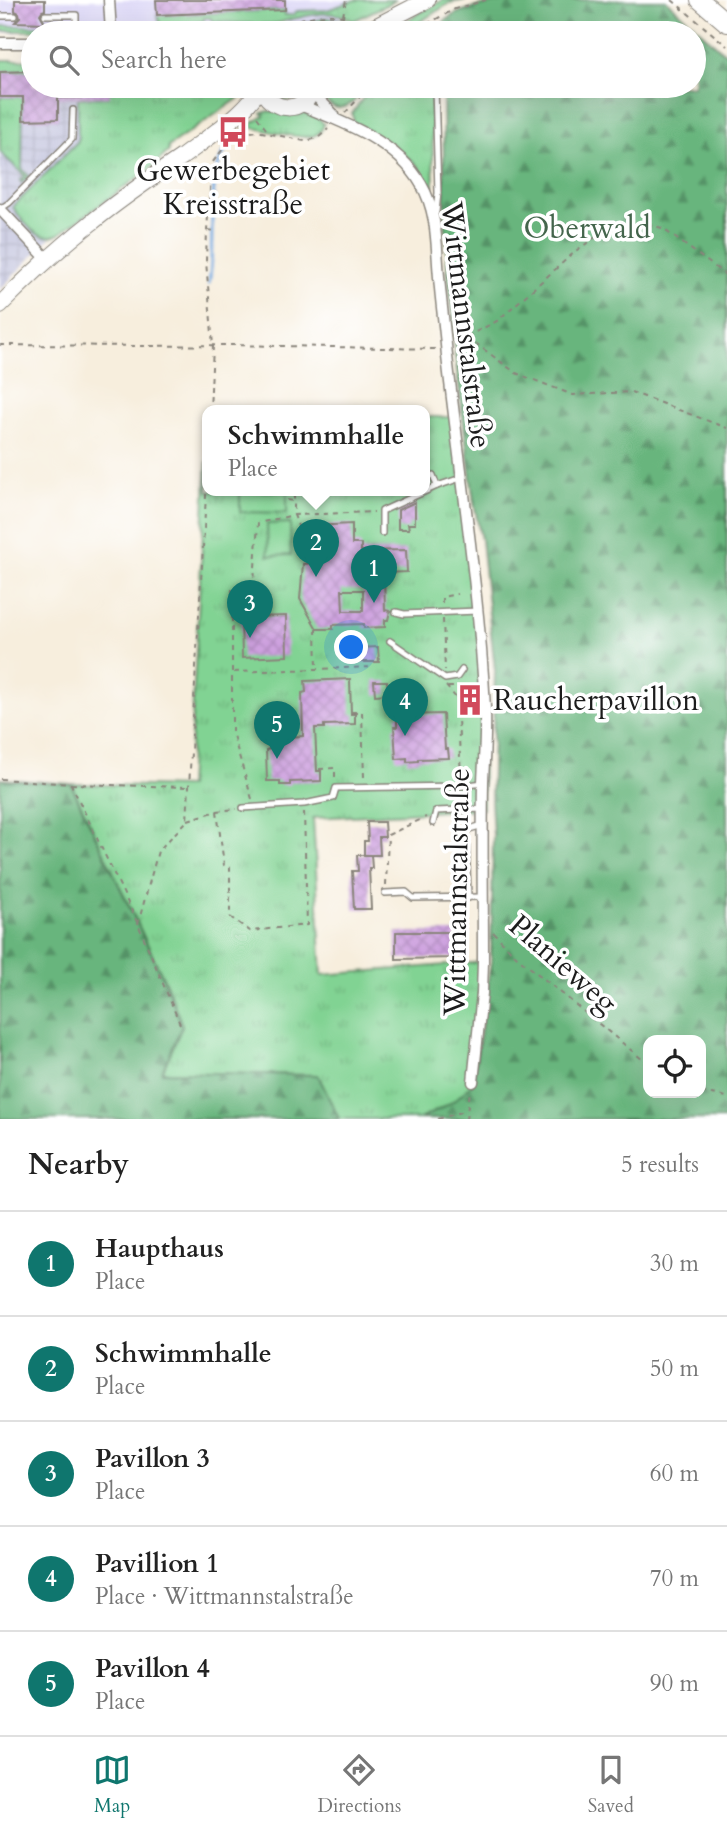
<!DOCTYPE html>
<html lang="en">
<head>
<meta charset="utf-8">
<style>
  body { margin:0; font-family:Cardo,serif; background:#f6f6f6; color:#222 }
  .controls { position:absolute; right:21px; bottom:21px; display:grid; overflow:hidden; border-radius:14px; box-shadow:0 7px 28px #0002 }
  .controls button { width:63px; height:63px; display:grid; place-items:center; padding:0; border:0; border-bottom:2px solid #e0e0e0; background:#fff; color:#222; font:35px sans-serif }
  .you { position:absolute; left:352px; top:648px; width:24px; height:24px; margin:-18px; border:5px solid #fff; border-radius:50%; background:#1a73e8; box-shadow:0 0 0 10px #1a73e833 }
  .badge { display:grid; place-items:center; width:46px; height:46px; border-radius:50%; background:#0f766e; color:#fff; font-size:23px; font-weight:700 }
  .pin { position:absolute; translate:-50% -58px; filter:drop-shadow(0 2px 4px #0008) }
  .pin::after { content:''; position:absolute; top:37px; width:24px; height:21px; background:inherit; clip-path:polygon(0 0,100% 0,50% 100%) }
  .popup { position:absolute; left:202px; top:405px; width:228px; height:91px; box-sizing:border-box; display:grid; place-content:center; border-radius:14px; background:#fff; filter:drop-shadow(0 2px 5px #0005); font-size:23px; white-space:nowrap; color:#767676 }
  .popup b { font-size:26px; color:#222 }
  .popup::after { content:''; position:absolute; left:50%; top:100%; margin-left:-14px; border:14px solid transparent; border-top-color:#fff }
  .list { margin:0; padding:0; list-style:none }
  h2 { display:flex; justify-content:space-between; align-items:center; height:91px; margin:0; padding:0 28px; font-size:30px }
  h2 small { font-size:23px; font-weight:400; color:#767676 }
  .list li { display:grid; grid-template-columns:46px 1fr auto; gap:21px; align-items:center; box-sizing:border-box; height:105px; padding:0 28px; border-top:2px solid #e0e0e0 }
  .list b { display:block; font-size:26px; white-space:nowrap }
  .list p { margin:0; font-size:23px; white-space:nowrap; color:#767676 }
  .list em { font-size:23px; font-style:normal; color:#767676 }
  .icon { flex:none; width:38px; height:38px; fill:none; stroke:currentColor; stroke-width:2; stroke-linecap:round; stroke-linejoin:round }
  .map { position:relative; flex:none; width:727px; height:1119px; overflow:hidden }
  .search { position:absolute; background:#fff; box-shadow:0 7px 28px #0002; left:21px; right:21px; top:21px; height:77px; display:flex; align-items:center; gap:18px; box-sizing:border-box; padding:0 24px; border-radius:38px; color:#767676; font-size:26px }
  .sheet { height:616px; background:#fff }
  nav { display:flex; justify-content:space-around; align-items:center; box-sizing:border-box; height:98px; border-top:2px solid #e0e0e0; background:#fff; font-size:19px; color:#767676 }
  nav a { display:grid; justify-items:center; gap:4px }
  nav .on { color:#0f766e }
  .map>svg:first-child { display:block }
  .built { fill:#dbd6f7 }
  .industrial { fill:url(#industrial-grid) }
  .grass { fill:url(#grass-tufts); stroke:#4e7858; stroke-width:2 }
  .forest { fill:url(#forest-firs); stroke:#42684c; stroke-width:2; fill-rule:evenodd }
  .garden { fill:#81d393; stroke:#4e7858; stroke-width:2 }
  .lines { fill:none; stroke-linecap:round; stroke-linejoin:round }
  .stream { stroke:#71a8df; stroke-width:3.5 }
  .building { fill:url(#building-cross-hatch); fill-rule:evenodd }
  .lane-casing { stroke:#8a857c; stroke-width:8 }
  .street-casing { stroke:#8a857c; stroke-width:13 }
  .secondary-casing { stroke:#8a857c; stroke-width:18 }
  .primary-casing { stroke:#8a857c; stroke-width:20 }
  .path { stroke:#8a857c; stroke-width:2; stroke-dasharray:5 5; stroke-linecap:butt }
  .lane { stroke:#fff; stroke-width:5 }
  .street { stroke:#fff; stroke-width:10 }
  .secondary { stroke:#fff; stroke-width:16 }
  .primary { stroke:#fff; stroke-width:18 }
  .labels { text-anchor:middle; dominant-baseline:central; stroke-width:7; stroke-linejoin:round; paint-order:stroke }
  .poi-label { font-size:30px; fill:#1c1c1c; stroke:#fff }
  .park-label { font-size:30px; fill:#44654c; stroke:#fff }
  .street-label { font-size:30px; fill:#1c1c1c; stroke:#fff }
</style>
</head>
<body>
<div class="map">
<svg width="727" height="1119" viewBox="0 0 727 1119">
  <defs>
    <pattern id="industrial-grid" width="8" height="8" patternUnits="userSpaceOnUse" patternTransform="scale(1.75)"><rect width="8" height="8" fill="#c1c2dd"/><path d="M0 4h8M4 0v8" fill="none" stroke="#a5a6bd"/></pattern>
    <pattern id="grass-tufts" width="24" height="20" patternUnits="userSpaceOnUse" patternTransform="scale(1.75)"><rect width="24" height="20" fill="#81d393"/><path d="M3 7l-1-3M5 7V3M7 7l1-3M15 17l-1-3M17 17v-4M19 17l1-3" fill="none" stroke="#6fb57e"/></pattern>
    <pattern id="forest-firs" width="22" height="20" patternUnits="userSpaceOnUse" patternTransform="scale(1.75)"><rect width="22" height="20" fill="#68b57d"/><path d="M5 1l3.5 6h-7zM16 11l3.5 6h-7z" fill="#559266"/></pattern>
    <pattern id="building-cross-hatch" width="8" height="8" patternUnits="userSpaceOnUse" patternTransform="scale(1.75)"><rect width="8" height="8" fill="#cea1df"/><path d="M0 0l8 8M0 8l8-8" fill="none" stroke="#b08abf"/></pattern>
  </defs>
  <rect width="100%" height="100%" fill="#fff"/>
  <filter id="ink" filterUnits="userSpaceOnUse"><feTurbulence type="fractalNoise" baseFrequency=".0143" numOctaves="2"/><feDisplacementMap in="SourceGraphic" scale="14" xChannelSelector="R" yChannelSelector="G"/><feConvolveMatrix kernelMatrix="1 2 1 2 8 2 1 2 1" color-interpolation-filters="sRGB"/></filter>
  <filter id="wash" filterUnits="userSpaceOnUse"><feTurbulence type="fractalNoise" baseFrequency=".00686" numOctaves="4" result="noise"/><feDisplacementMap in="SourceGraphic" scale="28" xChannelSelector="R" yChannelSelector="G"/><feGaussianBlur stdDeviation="1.57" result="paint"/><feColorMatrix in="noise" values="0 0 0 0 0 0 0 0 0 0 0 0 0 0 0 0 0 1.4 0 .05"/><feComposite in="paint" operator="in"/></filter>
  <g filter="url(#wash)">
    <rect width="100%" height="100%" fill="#f7eedd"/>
    <polygon class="built" points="0,0 380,0 344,17 311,22 0,33"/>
    <polygon class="industrial" points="0,62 33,62 33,86 124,86 116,168 0,290"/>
    <g class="grass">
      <path d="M355,0H396L353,21C336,8 309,15 289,20C283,21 279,24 273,24C253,25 232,23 212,21L211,18H204V21L161,26L157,15L285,10V15H293L297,11L327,10Z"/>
      <polygon points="443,0 466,0 450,3 402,33 385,33"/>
      <polygon points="326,18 344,20 349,24 337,31 291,26"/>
      <polygon points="0,26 65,26 68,27 69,31 0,31"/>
      <polygon points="0,60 33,60 33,71 0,72"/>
      <path d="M110,86H243L242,96L168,147L169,151L150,169L59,234C37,244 24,222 13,207L78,141V98L109,97Z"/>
      <path d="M270,86H306C298,105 278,105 270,86Z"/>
      <path d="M320,86H362C354,115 324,115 320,86Z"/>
      <polygon points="366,86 431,86 434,187 429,187 418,166 393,145 354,122 352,114 365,95"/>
      <polygon points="0,97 23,97 22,169 29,176 22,183 20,181 25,176 0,152"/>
      <path d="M269,111C288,112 311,107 324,124C322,130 320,134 313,136C302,140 264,130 250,127L244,130L243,129L264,116L262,113Z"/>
      <polygon points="425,417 454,417 482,670 483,809 313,818 322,975 483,962 473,1082 465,1093 454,1102 420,1119 339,1119 324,1088 292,1075 162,1072 182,1026 167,986 71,784 188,787 207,461 208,491 424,491"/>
    </g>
    <g class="forest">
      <path d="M515,0H666L727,55V1119H420C441,1109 458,1101 473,1082L491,962L493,835L491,800L495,671L481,540L474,503L455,355L454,321L447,267L444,191L443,86H694V33H440C439,8 496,4 515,0ZM648,1040H701V1093H648Z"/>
      <polygon points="0,779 71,784 167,986 182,1026 162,1072 318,1075 339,1119 0,1119"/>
    </g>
    <g class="garden">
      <polygon points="240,491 287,491 287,513 240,512"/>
      <polygon points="290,523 291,555 268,556 267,524"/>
    </g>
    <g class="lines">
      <path class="stream" d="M209,283C216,248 204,170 229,146C232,142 238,139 242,136"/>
    </g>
    <g id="blocks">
      <g class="building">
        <polygon points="15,0 45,0 45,10 42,11 40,14 45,23 15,22 20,17 19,13 15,11"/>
        <polygon points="156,0 285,0 285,10 157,15"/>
        <polygon points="33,71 33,86 110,86 110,97 58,98 58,119 23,120 23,97 0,97 0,72"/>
        <polygon points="415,502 415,524 408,524 409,529 398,529 398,510"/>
        <path d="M352,524V544H361V551L406,550L407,572L384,573L385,610L390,611L388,620H385V627L364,628V624L333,625V629H317L300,599L303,564L312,563L311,526ZM342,590H363V611H343Z"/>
        <polygon points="286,616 287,656 242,658 241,617"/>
        <polygon points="378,647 379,662 355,662 355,648"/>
        <polygon points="350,679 351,714 355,714 355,724 324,725 324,728 315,728 317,771 321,771 321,781 290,782 290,785 280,785 280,781 267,781 266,750 270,749 269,738 303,736 302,693 306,692 305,681"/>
        <polygon points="374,681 387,681 388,694 375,695"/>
        <polygon points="443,714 445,749 448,749 449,758 418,759 418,761 407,762 407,758 396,759 394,727 397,727 397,715"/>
        <polygon points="367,822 384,822 385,837 379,837 380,855 364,855 364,841 368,841"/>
        <polygon points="357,855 371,855 372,868 369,868 371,909 354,909 352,871 358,871"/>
        <polygon points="396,932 455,932 455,958 396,959"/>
      </g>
    </g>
  </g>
  <g filter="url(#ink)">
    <use href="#blocks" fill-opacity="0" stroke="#8a857c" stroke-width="2"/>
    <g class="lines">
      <defs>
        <g id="lane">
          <polyline points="45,15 76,15 76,33"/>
          <polyline points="0,16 15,16"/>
          <polyline points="418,29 428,33"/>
          <polyline points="435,86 438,193 436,212"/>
          <polyline points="0,209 9,203 72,139 73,110"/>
          <polyline points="433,475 437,486"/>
          <polyline points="382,533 382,511 437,486 461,478"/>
          <polyline points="396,612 404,614 478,611"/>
          <polyline points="390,641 445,679 457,677 462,670"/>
          <polyline points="243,808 304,804 333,798 336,788 461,786 483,783"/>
          <polyline points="433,823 436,811 483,809"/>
          <polyline points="385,893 406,892 413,898 483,897"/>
          <polyline points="468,898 466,830 483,825"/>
        </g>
        <g id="street">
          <polyline points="109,0 111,33"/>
          <polyline points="188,33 224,33"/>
          <polyline points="0,43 33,43"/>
          <polyline points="312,92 334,115"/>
          <path d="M300,105C344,122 397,142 421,184C438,213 436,245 439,277C441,303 445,330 447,356C460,473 479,590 485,708C486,733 484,758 483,782C482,842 483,902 483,962L482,993L473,1082"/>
          <polyline points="0,209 47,259"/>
        </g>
        <g id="secondary">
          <polyline points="363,33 427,0"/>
          <path d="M261,86C270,114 306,115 314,86"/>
          <path d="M0,305C29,276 59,248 91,223C120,199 151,178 182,157C204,140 250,111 260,86"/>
        </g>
        <polyline id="primary" points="700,0 727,23"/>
      </defs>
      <use href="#lane" class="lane-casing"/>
      <use href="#street" class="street-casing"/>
      <use href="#secondary" class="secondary-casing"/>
      <use href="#primary" class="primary-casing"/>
      <g class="path">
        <polyline points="672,0 727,46"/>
        <polyline points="343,16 346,0"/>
        <polyline points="427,24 455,9 486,0"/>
        <path d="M281,27C292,19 328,12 342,16C347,17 347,18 350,22"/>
        <polyline points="282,27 328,33"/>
        <polyline points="338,33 351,26"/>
        <polyline points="345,113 359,98 364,86"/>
        <polyline points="257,117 269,133"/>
        <polyline points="212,166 221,168"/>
        <polyline points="208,230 216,231"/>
        <polyline points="467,337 516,373 573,395 631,392 727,428"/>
        <polyline points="457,338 466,337 497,321 577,250 615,224 638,222 662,228 727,276"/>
        <polyline points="0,345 147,346 230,345 435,349"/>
        <polyline points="210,411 213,346 206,261 207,230 212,163 227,144 243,133 257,131 305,141 318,138 328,129"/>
        <polyline points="287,500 293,501"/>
        <polyline points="291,538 302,537 294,515 294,491"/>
        <polyline points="232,589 232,603"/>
        <polyline points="442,603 442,597 457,594"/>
        <polyline points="443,619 445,670"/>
        <polyline points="316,629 317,668"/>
        <polyline points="234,672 373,667"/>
        <polyline points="446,686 457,699 461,777"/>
        <polyline points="448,687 461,687 468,693"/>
        <polyline points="352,712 362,712 364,778"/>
        <polyline points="319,769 335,768 335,779"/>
        <polyline points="0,779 71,784 138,924 180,1024"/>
        <polyline points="71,784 186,787"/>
        <polyline points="252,799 232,732 232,604 253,597 258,523 294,515 374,512"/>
        <polyline points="217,811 224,865 230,868 230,917 250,931 307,925 304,811"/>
        <polyline points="188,820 217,811 237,809"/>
        <polyline points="386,885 388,835 426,817"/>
        <polyline points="138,924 158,851 187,821 208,461"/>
        <polyline points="493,932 516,956 648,1064"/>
        <polyline points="701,1092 727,1097"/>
        <polyline points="438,1119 465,1111"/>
        <polyline points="466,1119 470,1092"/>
      </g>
      <use href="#lane" class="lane"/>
      <use href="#street" class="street"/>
      <use href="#secondary" class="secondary"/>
      <use href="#primary" class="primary"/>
    </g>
  </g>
  <defs>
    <symbol id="bus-bare" viewBox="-9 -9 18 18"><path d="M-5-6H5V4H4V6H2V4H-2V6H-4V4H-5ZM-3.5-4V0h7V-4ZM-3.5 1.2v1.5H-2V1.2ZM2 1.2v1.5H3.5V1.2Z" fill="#d1495b" stroke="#fff" stroke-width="2.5" paint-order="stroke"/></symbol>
    <symbol id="building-bare" viewBox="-9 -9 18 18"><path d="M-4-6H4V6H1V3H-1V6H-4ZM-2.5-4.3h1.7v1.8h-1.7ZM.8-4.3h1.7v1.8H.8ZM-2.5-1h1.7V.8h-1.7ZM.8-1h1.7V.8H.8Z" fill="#d1495b" stroke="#fff" stroke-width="2.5" paint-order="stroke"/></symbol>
  </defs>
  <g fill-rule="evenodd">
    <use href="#bus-bare" x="211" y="110" width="44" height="44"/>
    <use href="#building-bare" x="448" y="678" width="44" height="44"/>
  </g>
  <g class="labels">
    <g class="poi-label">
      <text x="233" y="170">Gewerbegebiet<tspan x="233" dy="34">Kreisstraße</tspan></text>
      <text x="493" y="700" text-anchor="start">Raucherpavillon</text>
    </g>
    <g class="park-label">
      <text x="587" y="228">Oberwald</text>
    </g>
    <g class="street-label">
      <text transform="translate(466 325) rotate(83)">Wittmannstalstraße</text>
      <text transform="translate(457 892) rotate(-89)">Wittmannstalstraße</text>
      <text transform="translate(563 964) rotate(41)">Planieweg</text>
    </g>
  </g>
</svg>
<div class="controls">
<button><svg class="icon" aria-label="locate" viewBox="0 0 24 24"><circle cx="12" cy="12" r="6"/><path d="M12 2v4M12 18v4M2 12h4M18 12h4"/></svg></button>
</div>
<div class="you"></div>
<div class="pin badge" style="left:374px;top:603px">1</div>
<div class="pin badge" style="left:316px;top:577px">2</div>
<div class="popup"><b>Schwimmhalle</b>Place</div>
<div class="pin badge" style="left:250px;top:638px">3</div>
<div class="pin badge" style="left:405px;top:736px">4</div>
<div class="pin badge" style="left:277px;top:759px">5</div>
<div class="search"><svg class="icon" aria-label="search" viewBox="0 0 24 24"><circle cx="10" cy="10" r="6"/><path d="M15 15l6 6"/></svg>Search here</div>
</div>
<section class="sheet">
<h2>Nearby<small>5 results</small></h2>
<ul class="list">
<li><span class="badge">1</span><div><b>Haupthaus</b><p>Place</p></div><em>30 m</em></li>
<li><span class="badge">2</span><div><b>Schwimmhalle</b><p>Place</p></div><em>50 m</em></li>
<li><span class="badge">3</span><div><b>Pavillon 3</b><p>Place</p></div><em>60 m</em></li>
<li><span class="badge">4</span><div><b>Pavillion 1</b><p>Place · Wittmannstalstraße</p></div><em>70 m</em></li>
<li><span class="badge">5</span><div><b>Pavillon 4</b><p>Place</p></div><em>90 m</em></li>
</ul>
</section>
<nav>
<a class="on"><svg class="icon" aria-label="map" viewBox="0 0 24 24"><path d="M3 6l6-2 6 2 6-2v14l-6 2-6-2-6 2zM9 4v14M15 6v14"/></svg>Map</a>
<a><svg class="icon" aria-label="directions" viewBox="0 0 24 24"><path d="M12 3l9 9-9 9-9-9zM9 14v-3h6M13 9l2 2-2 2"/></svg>Directions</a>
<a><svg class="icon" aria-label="saved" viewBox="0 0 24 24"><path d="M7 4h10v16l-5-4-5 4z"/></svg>Saved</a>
</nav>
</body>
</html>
